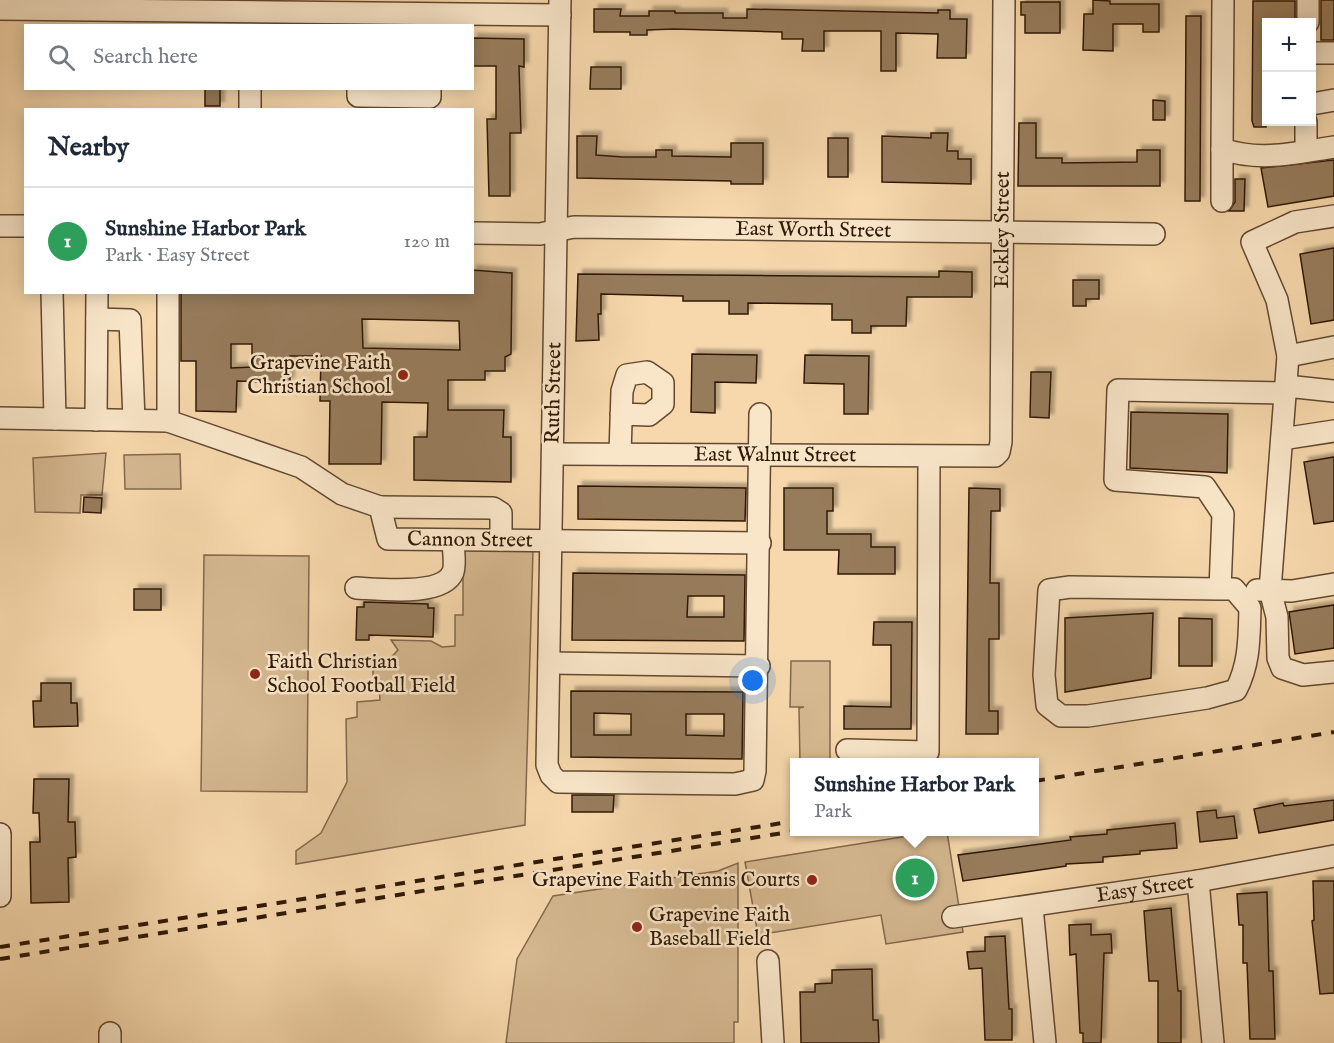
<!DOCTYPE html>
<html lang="en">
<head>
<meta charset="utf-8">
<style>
  body { margin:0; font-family:"IM FELL English",serif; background:#f2f2f3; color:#1f2937 }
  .controls { position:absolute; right:18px; top:18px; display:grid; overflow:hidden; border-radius:0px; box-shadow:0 3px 15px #0003 }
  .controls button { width:54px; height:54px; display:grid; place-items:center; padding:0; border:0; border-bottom:2px solid #e0e1e3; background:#fff; color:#1f2937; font:30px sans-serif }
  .you { position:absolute; left:753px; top:681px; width:21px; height:21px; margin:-15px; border:4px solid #fff; border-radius:50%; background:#1a73e8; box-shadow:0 0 0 9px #1a73e833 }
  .badge { display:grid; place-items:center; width:39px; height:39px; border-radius:50%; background:#8f2418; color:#fff; font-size:20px; font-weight:700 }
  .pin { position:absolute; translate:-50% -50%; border:3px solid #fff; box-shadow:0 2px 6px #0006 }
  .popup { position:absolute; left:790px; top:758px; width:249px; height:78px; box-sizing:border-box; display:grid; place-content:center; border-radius:0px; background:#fff; filter:drop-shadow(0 2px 4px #0005); font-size:20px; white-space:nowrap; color:#747a83 }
  .popup b { font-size:22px; color:#1f2937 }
  .popup::after { content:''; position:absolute; left:50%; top:100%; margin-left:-12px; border:12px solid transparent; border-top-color:#fff }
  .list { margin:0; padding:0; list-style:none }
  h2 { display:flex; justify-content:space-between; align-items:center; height:78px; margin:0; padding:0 24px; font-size:26px }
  h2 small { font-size:20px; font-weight:400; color:#747a83 }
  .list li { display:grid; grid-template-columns:39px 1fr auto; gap:18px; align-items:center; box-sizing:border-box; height:108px; padding:0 24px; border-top:2px solid #e0e1e3 }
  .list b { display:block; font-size:22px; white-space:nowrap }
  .list p { margin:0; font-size:20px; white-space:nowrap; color:#747a83 }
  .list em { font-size:20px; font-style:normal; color:#747a83 }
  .icon { flex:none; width:33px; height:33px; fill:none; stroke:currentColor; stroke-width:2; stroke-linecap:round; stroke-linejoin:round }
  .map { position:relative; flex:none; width:1334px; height:1043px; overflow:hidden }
  .search { position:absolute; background:#fff; box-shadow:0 3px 15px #0003; left:24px; top:24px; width:450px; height:66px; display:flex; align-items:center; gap:15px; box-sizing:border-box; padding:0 21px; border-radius:0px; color:#747a83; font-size:22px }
  .panel { position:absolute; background:#fff; box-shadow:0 3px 15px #0003; left:24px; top:108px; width:450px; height:186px; border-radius:0px }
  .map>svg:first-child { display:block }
  .green { fill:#d5b890; stroke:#83684b; stroke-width:1.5 }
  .building { fill:#977c5c; stroke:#311906; stroke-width:1.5; fill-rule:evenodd; filter:url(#shadow) }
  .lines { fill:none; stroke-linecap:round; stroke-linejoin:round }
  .minor-casing { stroke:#624930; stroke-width:24 }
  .minor { stroke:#f9e6c9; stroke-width:21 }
  .rail { stroke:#311906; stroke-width:4; stroke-dasharray:10 10; stroke-linecap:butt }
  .poi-dot { fill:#8f2418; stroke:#f9e6c9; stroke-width:2 }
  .labels { text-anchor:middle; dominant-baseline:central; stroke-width:5; stroke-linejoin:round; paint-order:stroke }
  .street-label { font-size:21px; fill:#311906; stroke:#f9e6c9 }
  .poi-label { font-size:21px; fill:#311906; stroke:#f9e6c9; text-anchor:end }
</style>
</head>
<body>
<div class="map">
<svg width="1334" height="1043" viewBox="0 0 1334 1043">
  <defs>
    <filter id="shadow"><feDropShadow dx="4.5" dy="-4.5" stdDeviation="1.5" flood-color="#0004"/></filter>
  </defs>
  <rect width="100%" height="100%" fill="#f6d8ac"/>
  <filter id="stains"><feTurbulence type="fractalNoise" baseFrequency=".00333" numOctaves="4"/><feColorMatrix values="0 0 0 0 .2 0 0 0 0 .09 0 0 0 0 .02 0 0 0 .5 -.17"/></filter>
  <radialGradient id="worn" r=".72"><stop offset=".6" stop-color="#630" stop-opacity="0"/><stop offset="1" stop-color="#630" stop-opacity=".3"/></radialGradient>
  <g class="green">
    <polygon points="106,453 102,495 81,495 80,513 35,512 33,458"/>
    <polygon points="180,454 181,489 125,489 124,455"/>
    <polygon points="463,550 533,551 525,825 296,864 296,851 321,833 347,782 346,719 357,717 357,702 380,700 379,687 373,684 373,656 385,664 398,650 391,640 431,641 442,647 455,646 455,615 463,615"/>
    <polygon points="204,555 309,556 307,792 201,791"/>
    <polygon points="791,661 830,661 830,762 800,762 799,708 804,707 790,707"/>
    <polygon points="933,832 947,832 963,932 886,944 881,915 758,935 745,862"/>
    <polygon points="738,863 738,1022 734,1022 734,1043 506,1043 517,959 553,896 718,871"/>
  </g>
  <g class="building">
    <polygon points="1093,0 1110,1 1110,4 1159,4 1159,32 1143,32 1143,24 1113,24 1113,51 1083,50 1084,14 1093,14"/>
    <rect x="1321" y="0" width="13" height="40"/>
    <polygon points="1253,1 1295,1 1295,22 1266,22 1266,127 1254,127 1252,121"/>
    <polygon points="1021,2 1060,2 1060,33 1025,33 1025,15 1021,15"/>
    <polygon points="594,9 621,9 620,16 649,16 649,11 675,11 675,13 723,13 723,18 747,18 747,9 938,13 938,10 950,10 950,19 967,19 966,58 937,58 938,34 896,33 896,71 881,71 881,31 824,31 824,51 802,51 803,39 782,39 782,32 674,29 647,30 647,35 630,35 630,32 594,32"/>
    <polygon points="1186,16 1201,16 1200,201 1185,201"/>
    <polygon points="473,38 524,39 524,67 519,66 521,133 510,133 510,196 489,196 487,119 496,119 496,66 473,66"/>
    <polygon points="591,67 621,67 621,89 590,89"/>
    <rect x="205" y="88" width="15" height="18"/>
    <polygon points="1153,100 1165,101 1165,120 1153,120"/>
    <polygon points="1019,123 1036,123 1036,158 1062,158 1062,163 1137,162 1137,150 1160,150 1160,186 1018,186"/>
    <polygon points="931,133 948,133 947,151 958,151 958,159 971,159 971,184 882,182 882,136 931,138"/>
    <polygon points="577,136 597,136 596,155 623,157 656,157 656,150 672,150 672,156 731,157 731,143 763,143 763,184 731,184 731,181 577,178"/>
    <rect x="828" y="138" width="20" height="39"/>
    <polygon points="1334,160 1334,196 1268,207 1261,168"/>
    <polygon points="1235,179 1245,179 1244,211 1229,211 1235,202"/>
    <polygon points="1334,248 1334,320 1311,324 1300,254"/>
    <path d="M472,270L512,273L511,354L505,357V371H485V380H448V410H504L503,437H511V482L414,480V437H427L428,403L382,402L381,464H329L330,401H320L321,356H290V382H276V387L265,386V382L237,381L236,412L196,411V361H181V292H472ZM362,319L459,321L460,350L363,348ZM231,344H252V367L231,368Z"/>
    <polygon points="939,271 972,272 972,297 907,297 906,326 871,326 871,333 852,333 852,320 832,320 832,304 748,303 748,314 729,314 729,301 683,301 683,296 601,294 601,314 598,314 599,340 576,341 578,274 939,277"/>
    <polygon points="1073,280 1099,280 1099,299 1086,299 1086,306 1073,306"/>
    <polygon points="692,354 757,355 756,383 715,382 715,413 691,412"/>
    <polygon points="805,355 869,356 868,414 844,414 844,384 804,383"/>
    <polygon points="1031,372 1051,372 1049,418 1030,417"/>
    <polygon points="1131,412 1228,414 1227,473 1130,468"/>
    <polygon points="1334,457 1334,521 1314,524 1304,462"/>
    <polygon points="578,486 746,488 745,521 578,519"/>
    <polygon points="784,488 833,488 833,511 827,511 827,534 871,534 871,547 895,547 895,574 838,574 839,550 784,550"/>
    <polygon points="969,488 1000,489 1000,511 991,511 990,583 999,583 999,639 989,639 989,711 998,711 998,734 966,734"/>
    <polygon points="84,497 102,498 101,513 83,512"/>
    <path d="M573,573L745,575L744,641L572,640ZM688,596H724V617H687Z"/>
    <rect x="134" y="589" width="27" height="21"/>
    <polygon points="364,602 428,604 428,608 434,608 433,637 369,635 369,640 356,640 357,607 364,607"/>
    <polygon points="1334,605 1334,648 1295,654 1289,612"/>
    <polygon points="1153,613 1151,678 1065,692 1065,618"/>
    <polygon points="1179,618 1212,619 1212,666 1179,666"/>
    <polygon points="874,622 912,622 911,729 844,729 844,706 891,707 891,645 873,645"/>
    <polygon points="41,683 71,683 71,703 77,703 78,726 34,727 33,701 41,701"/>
    <path d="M571,691L743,692L742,759L571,757ZM594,713L631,714V735H594ZM686,714H724V736L686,735Z"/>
    <polygon points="34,779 69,779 68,822 75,822 76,857 68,858 69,902 31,903 30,842 40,842 39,813 33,813"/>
    <polygon points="572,795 614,795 613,812 572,812"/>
    <polygon points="1334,800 1334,820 1259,833 1254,809 1283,803 1284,806"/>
    <polygon points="1216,810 1217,818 1234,816 1237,838 1200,842 1197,812"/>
    <polygon points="1175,823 1177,848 1140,851 1140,854 1103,857 1103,862 1066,864 1066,866 963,881 958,855 1071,840 1070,837 1107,834 1107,830"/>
    <polygon points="1313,881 1334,881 1334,993 1320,994 1312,921 1314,920"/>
    <polygon points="1267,892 1269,971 1273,971 1275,1039 1250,1039 1247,963 1243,963 1243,925 1239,925 1237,894"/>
    <polygon points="1171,908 1178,991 1181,991 1181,1043 1158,1043 1158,981 1149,981 1144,911"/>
    <polygon points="1091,924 1091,935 1111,934 1112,953 1104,953 1101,1043 1083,1043 1083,1033 1080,1033 1076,954 1070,955 1069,925"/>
    <polygon points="1005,936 1009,1009 1012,1009 1012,1040 985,1040 982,968 969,969 967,952 985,951 985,937"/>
    <polygon points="872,969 873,1020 878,1020 879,1043 801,1043 800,992 815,992 815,984 832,983 832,970"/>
  </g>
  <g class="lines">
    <defs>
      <g id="minor">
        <polyline points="560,0 547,765 551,775 558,782 735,784 753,780 755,771 760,414"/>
        <path d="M1223,0L1222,149C1260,162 1295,153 1334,147"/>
        <polyline points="1308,0 1308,22"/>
        <polyline points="0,9 560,15"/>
        <polyline points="1312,53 1334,53"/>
        <polyline points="250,88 250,110"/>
        <polyline points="358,88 358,96 430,97 430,88"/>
        <polyline points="1312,104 1334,100"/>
        <polyline points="1222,149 1222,201"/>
        <polyline points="1306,151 1306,122"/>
        <polyline points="1334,216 1295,222 1252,242 1277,300 1288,356 1270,590 1277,617 1278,658 1282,668 1303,675 1334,672"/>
        <polyline points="0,226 26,226"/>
        <path id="s1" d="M472,233L540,234L574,227L1154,234"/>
        <polyline points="52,292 55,419"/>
        <polyline points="97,319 130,320 134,420"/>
        <polyline points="1288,356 1334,347"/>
        <polyline points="1286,386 1334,391"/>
        <path id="s2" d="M0,418L168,421L301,467L342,494L380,507L388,539L760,543"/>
        <polyline points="96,420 97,292"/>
        <polyline points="168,421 168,292"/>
        <polyline points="1282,439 1334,431"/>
        <path id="s3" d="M553,454L995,456L999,452L1001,442L1004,0"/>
        <polyline points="620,454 622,391 627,375 647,372 663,383 663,404 649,415 621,414"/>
        <polyline points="380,507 493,508 501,513 501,540"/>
        <path d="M356,588C379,589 443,597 453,572C456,564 453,549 453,540"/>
        <path d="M1220,589H1234L1250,608C1249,637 1250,663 1236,690L1207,698L1088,716H1061L1047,705L1044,675L1049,590L1070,587L1220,589L1223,514L1205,487L1115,480L1118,390L1285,393"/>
        <polyline points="1257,590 1292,591 1334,584"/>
        <polyline points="549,663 759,666"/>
        <polyline points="847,750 928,752 929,457"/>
        <polyline points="0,834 0,896"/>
        <polyline points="1198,881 1213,1043"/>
        <polyline points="1032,907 1045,1043"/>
        <path id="s4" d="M953,917L1198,881L1334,856"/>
        <polyline points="768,961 773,1043"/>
        <polyline points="110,1043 110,1033"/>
      </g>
    </defs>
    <use href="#minor" class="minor-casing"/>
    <use href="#minor" class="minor"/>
    <g class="rail">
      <polyline points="1035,781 1334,732"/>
      <polyline points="0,947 795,821"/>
      <polyline points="0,959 795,831"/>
    </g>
  </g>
  <g class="poi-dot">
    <circle cx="403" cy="375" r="6"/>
    <circle cx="255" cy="674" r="6"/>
    <circle cx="812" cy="880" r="6"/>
    <circle cx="637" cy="927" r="6"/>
  </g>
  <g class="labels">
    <g class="street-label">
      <text stroke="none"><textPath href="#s3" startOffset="670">Eckley Street</textPath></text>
      <text stroke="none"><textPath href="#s1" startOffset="342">East Worth Street</textPath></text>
      <text transform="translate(554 393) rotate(-89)">Ruth Street</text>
      <text stroke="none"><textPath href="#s3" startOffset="222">East Walnut Street</textPath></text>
      <text stroke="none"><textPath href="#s2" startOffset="513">Cannon Street</textPath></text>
      <text stroke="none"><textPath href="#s4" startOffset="194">Easy Street</textPath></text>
    </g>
    <g class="poi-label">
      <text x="391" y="363">Grapevine Faith<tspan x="391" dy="24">Christian School</tspan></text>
      <text x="267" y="662" text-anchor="start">Faith Christian<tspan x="267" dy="24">School Football Field</tspan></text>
      <text x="800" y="880">Grapevine Faith Tennis Courts</text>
      <text x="649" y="915" text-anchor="start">Grapevine Faith<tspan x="649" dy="24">Baseball Field</tspan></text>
    </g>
  </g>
  <rect width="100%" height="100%" filter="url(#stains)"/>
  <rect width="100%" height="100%" fill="url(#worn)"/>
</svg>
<div class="controls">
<button>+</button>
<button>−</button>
</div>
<div class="you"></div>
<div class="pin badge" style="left:915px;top:878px;background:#2e9e5b">1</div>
<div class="popup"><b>Sunshine Harbor Park</b>Park</div>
<div class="search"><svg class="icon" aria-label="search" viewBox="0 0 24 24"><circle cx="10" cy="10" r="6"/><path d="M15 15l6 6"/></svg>Search here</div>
<section class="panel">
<h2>Nearby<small></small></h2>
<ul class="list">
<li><span class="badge" style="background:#2e9e5b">1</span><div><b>Sunshine Harbor Park</b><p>Park · Easy Street</p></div><em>120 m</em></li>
</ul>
</section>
</div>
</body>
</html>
